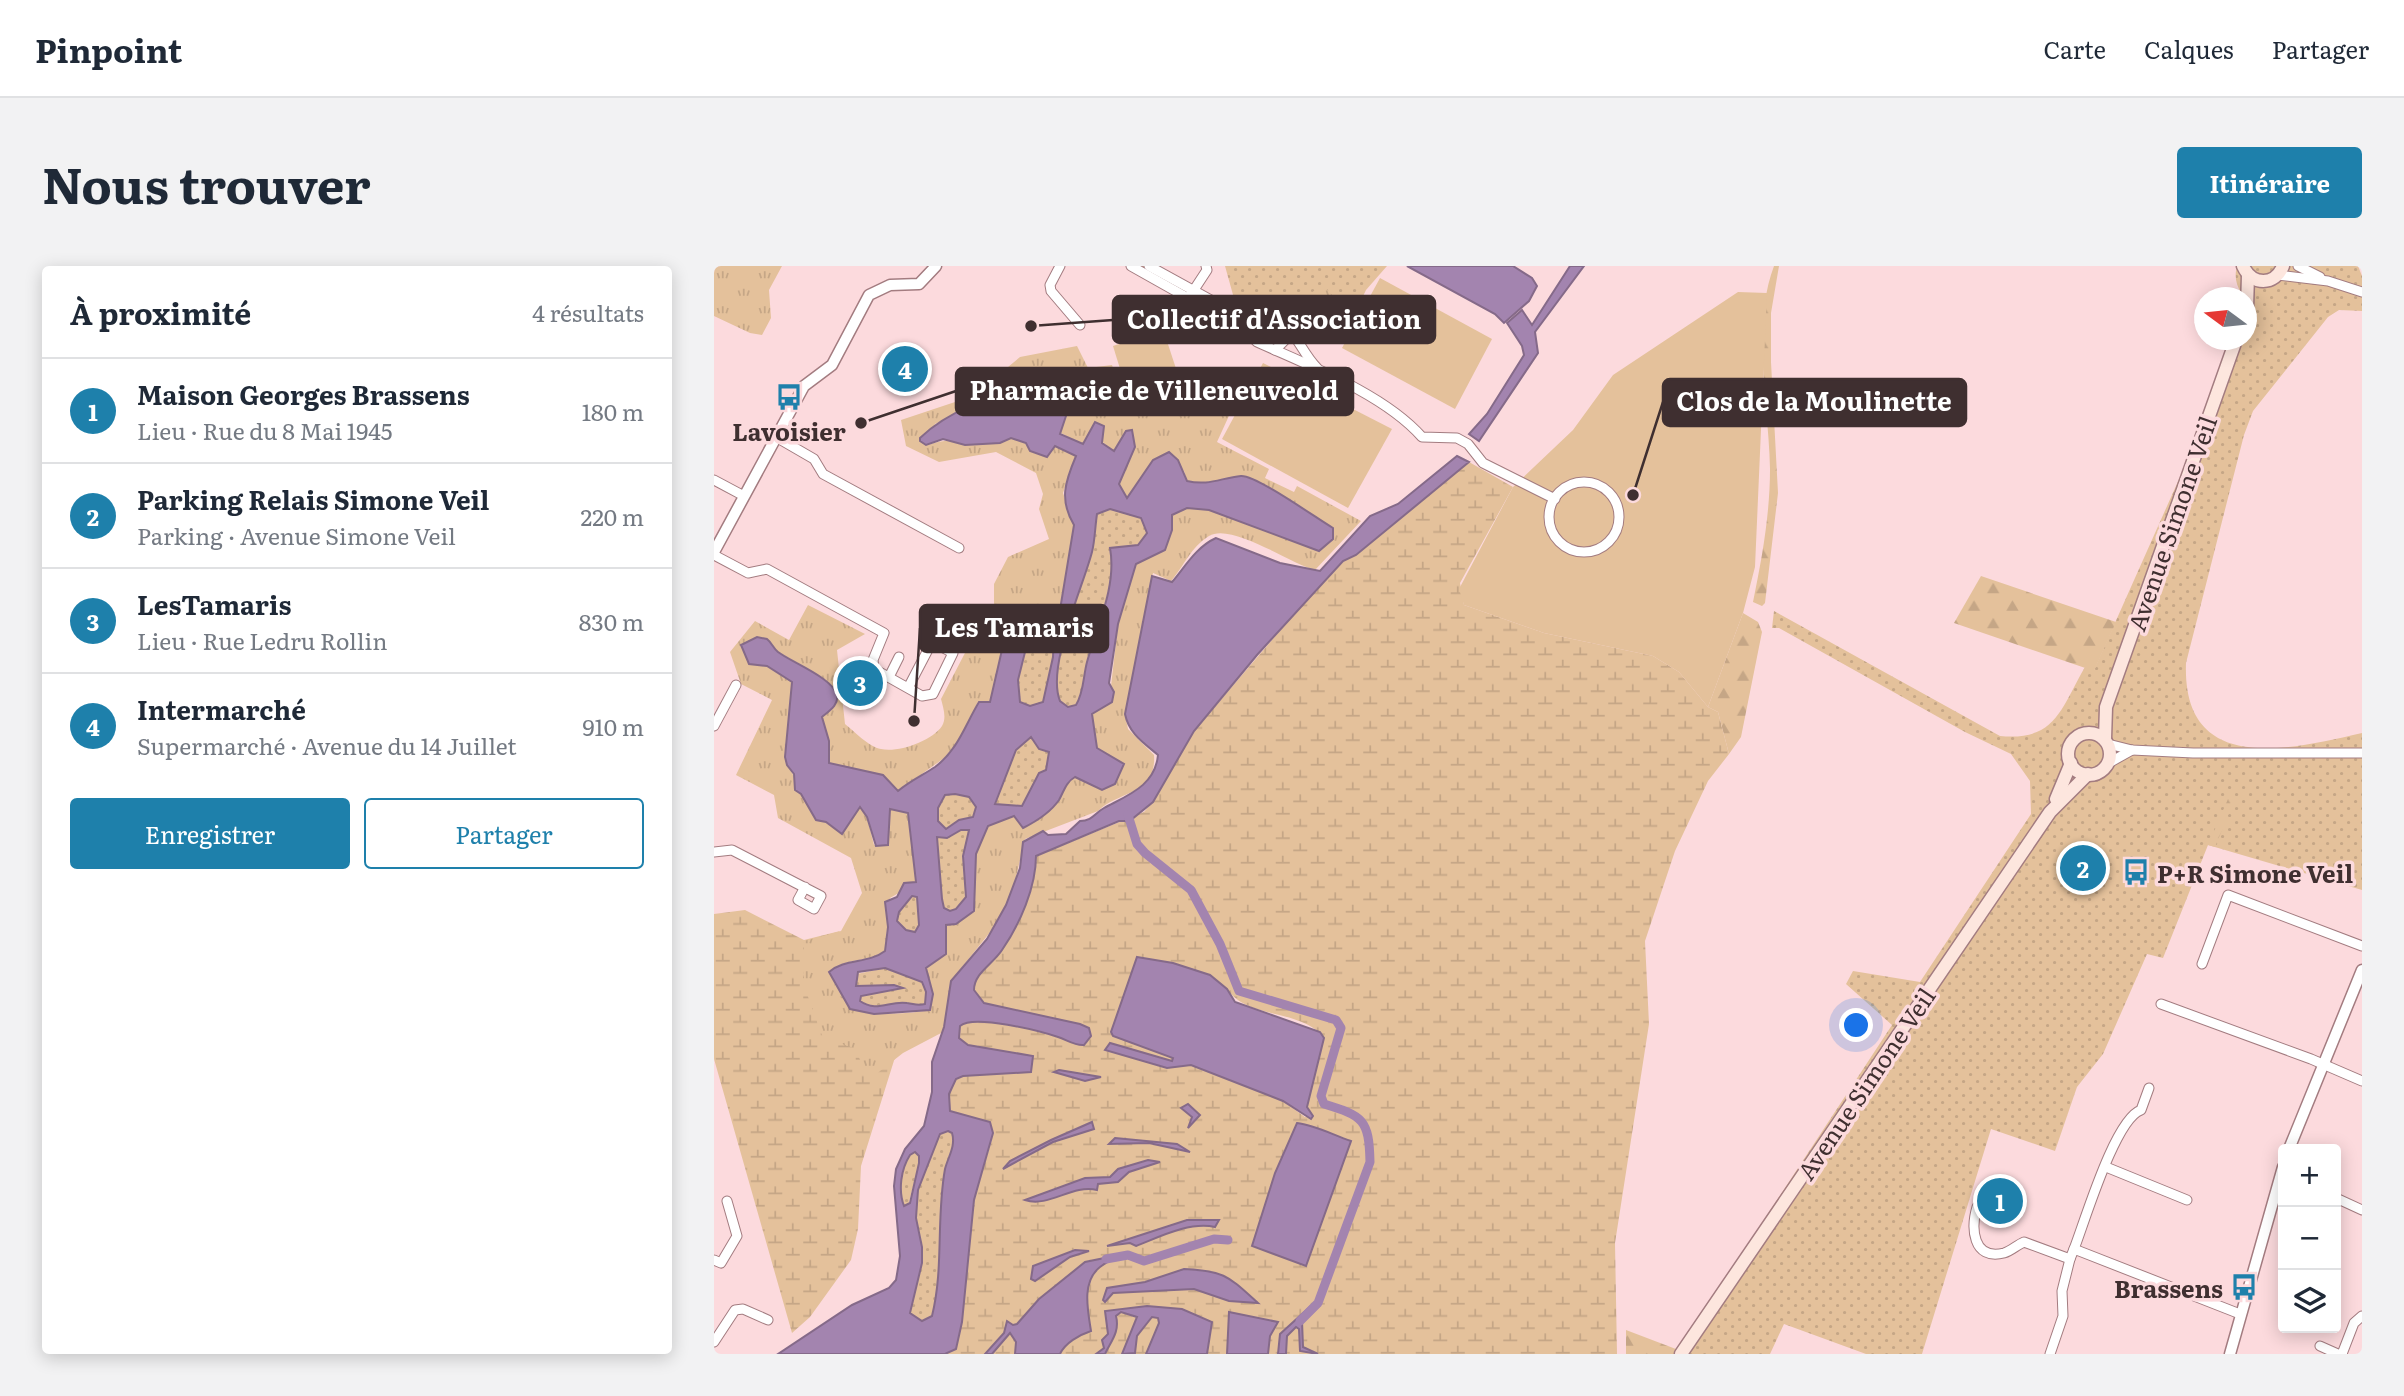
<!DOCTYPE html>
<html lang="fr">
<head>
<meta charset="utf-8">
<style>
  body { margin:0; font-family:Literata,serif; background:#f2f2f3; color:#1f2937 }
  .controls { position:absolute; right:21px; bottom:21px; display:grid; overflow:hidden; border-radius:7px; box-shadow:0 4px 18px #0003 }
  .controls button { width:63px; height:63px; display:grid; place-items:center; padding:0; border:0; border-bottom:2px solid #e0e1e3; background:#fff; color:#1f2937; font:35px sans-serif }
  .compass { position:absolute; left:1480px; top:21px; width:63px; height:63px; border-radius:50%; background:#fff; box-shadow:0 4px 18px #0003; rotate:285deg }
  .you { position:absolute; left:1143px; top:760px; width:24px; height:24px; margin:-18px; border:5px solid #fff; border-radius:50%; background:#1a73e8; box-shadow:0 0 0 10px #1a73e833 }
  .badge { display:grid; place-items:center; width:46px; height:46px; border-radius:50%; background:#1e80ab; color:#fff; font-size:23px; font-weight:700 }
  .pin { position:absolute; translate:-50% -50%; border:4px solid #fff; box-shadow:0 2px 7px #0006 }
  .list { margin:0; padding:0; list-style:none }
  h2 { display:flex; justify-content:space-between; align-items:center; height:91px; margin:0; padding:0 28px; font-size:30px }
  h2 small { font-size:23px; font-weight:400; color:#747a83 }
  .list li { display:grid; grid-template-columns:46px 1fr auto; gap:21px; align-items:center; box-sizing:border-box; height:105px; padding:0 28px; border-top:2px solid #e0e1e3 }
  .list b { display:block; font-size:26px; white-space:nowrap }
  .list p { margin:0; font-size:23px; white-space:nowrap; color:#747a83 }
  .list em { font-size:23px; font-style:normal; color:#747a83 }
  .actions { display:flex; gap:14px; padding:21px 28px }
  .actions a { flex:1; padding:16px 0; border:2px solid #1e80ab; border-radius:7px; text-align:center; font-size:24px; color:#1e80ab }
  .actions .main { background:#1e80ab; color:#fff }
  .icon { flex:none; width:38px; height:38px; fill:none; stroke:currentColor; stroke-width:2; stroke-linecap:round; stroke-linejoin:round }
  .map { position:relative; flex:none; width:1648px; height:1088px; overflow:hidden; border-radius:7px }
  header { display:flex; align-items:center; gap:42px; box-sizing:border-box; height:98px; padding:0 35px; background:#fff; border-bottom:2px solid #e0e1e3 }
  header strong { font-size:33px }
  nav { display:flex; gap:38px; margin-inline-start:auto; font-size:24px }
  .intro { display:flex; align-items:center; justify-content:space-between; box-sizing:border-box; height:168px; padding:0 42px }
  h1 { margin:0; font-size:49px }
  .button { padding:18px 32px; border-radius:7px; background:#1e80ab; color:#fff; font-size:24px; font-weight:700 }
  main { display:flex; gap:42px; padding:0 42px }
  aside { flex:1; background:#fff; border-radius:7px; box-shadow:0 4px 18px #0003 }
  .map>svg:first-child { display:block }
  .grass { fill:url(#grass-dots) }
  .forest { fill:url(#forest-firs) }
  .wetland { fill:url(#wetland-marsh); fill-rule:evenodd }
  .park { fill:url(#park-tufts); fill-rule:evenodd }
  .garden { fill:#e4c19b }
  .water { fill:#a384af; stroke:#856a89; stroke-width:2; fill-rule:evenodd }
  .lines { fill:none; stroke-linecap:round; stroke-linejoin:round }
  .canal { stroke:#a384af; stroke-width:9 }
  .minor-casing { stroke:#a37c80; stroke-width:11 }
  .tertiary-casing { stroke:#a37c80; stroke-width:13 }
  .secondary-casing { stroke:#a37c80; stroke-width:15 }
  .minor { stroke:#fff; stroke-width:9 }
  .tertiary { stroke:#fff; stroke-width:10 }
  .secondary { stroke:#fde6de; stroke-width:12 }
  .labels { text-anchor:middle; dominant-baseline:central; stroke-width:7; stroke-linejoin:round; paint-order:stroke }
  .poi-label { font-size:24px; font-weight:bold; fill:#3f2f30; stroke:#fcdadd }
  .street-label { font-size:24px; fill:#3f2f30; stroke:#fcdadd }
  .leader { fill:none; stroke:#3f2f30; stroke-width:2.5 }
  .callout-dot { fill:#3f2f30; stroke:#fcdadd; stroke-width:2.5 }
  .callout { fill:#3f2f30; stroke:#3f2f30; stroke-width:2.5 }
  .callout-label { font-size:26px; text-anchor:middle; font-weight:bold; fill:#fff }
</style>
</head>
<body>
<header>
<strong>Pinpoint</strong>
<nav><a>Carte</a><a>Calques</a><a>Partager</a></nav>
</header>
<div class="intro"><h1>Nous trouver</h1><a class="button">Itinéraire</a></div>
<main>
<aside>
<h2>À proximité<small>4 résultats</small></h2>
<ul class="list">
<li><span class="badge">1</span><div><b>Maison Georges Brassens</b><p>Lieu · Rue du 8 Mai 1945</p></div><em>180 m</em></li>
<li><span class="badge">2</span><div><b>Parking Relais Simone Veil</b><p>Parking · Avenue Simone Veil</p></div><em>220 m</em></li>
<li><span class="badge">3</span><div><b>LesTamaris</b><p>Lieu · Rue Ledru Rollin</p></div><em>830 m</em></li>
<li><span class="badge">4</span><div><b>Intermarché</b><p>Supermarché · Avenue du 14 Juillet</p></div><em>910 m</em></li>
</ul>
<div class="actions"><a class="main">Enregistrer</a><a>Partager</a></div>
</aside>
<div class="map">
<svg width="1648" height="1088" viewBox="0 0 1648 1088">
  <defs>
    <pattern id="grass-dots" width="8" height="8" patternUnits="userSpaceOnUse" patternTransform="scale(1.75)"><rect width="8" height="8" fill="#e4c19b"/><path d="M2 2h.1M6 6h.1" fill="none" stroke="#c5a686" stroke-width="1.8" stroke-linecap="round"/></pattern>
    <pattern id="forest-firs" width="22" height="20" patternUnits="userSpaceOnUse" patternTransform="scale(1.75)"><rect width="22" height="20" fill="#e4c19b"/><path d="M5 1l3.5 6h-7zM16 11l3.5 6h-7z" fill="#c5a686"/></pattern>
    <pattern id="wetland-marsh" width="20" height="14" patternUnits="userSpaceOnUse" patternTransform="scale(1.75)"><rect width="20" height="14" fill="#e4c19b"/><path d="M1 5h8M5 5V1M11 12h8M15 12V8" fill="none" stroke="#c5a686"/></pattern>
    <pattern id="park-tufts" width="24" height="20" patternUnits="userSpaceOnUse" patternTransform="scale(1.75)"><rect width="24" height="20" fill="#e4c19b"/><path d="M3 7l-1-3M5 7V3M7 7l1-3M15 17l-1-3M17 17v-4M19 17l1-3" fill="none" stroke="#c5a686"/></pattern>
  </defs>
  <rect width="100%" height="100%" fill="#fcdadd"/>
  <g class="grass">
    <polygon points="417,0 435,0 526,50 547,46 575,61 561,84"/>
    <polygon points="511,0 673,0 652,24 631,68 595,76 581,53 564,38 537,43 521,36"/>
    <path d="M1523,0H1644L1648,10V45L1625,44L1614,51L1539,145L1530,169L1472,397C1468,510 1575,484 1648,467V624L1494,579L1449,692L1433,688L1389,788L1363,821L1341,885L1277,863L1208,1088H1152L1070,1058L1056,1088H975L965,1083L1178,759L1132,718L1139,705L1206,716L1317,548L1316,515L1297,488L1251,466L1065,362H1058L1060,345L1286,470C1342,475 1346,444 1371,401L1380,404L1527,74H1532L1533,60L1540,42C1528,30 1518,18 1523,0Z"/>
    <path d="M396,243L427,252L433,267L424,279L396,282C403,321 381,360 373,398C369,412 370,427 362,439L355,441L346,435C332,400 369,321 378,286C381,274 381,260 383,248Z"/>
    <polygon points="330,365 340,366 339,391 329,436 316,440 306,436 304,414 315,370"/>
    <polygon points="317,471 335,486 332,504 325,507 308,540 280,538 302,484"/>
    <polygon points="241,528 255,531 262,541 259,551 245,554 232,563 223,555 224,542 231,529"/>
    <polygon points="247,564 255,564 249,591 252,632 242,643 236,645 230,642 228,634 223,570 238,570"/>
    <polygon points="198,630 203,631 205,659 201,666 192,664 183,655 185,646"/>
    <path d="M171,702L208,716L212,726L211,738C198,742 158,743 146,735L147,730L180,719L145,722L142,720L143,708Z"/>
    <path d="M234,865L238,867C242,881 232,894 231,909C226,956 229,1004 218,1050L208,1055L196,1048L208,997L202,952L204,924L226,868Z"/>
    <path d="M198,887H204L206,893L194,940H190C185,923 186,900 198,887Z"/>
  </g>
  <g class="forest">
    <path d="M1060,0H1065L1057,47V96L1064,227L1051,337L1048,340L1039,336C1048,292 1056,248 1056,203C1055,140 1037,61 1060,0Z"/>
    <polygon points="1267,310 1402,356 1380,405 1240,357"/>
    <polygon points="1029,347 1044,356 1048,366 1027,471 1015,488 1004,446 994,441"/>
    <polygon points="1517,532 1520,535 1501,581 1494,579 1514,533"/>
    <polygon points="912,1064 975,1088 912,1088"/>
  </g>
  <g class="wetland">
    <path d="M755,196L799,221L746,317L750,339L830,367L939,390L965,406L994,441L1004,446L1015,488L994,515L961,585L931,675L935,758L901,977L903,1088H231L242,1083L260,934L278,873L262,852L236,845L235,828L242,813L249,810L317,806L319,790L254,779L245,772L246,760C260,748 326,765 344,771C353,774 361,780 371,779L377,770L375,762L366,758L270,737L260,724C260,705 284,690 294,675C308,652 322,617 322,590L430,546L443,530L480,465L588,339L629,295L642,289ZM513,723C534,754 587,742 610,772L593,841L599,850L591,851L569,835L476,799L453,802L392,783L396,777L458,795L460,792L399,770ZM583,857C601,859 619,869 637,875L592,1000L557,923Z"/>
    <polygon points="31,644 90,674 126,665 106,685 183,785 147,900 144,963 137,994 96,1051 78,1067 0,793 0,648"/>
  </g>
  <g class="park">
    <polygon points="0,0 68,0 55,24 57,52 48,69 36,67 0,50"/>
    <polygon points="609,19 618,29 612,64 595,76 574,42"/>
    <path d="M363,80L374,102L398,99L415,150L487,127L519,141L503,176L555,203L551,212L580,226L583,220L647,255L601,304C577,298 517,256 495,270C477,281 470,300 457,315L439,307L411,448L414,463L440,489C443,529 404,525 384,545L311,573L299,624L281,660L237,715L229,766L189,787L156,813L140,782L109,772L89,717L90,675L127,665L148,627L137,592L64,552L60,529L22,509L58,434L27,418L16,386L41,355L75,374L94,339L151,368L123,384L131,458C140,465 155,481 167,483C184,487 218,475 228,460C233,452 229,441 227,433L252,385L268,384L280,357V318L294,291L335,273L325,243L329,228L322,207L282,186L225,196L192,180L187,154L259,130L306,91ZM362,120L345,166L368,178L390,163L387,175L400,185L412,165L421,181L405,218L413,232L439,194L447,191L470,205L473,215C494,220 507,213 527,210C542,209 603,252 619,262V273L605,285L495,244L473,242L458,249V264L451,283L422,298L404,358L395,438L378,448L383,482L410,498L388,524L361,511C352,516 350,525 345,533C336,547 323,555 310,562L300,550L274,560L262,588L260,645L232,658L233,682L229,690L212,702L219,728L216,744C195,748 147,752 130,735C123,729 119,715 115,706C131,691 154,697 171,685L176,632L202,617L194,545L176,543L173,579H160L153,551L146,541L114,557L102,554L72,495L78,416L52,400L36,398L30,385L58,378L61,384L101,407L120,424V441L108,451L114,497L169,509L184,525L233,490L246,474L264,436H276L296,349L329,360L344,356L360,259L349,227L362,190L341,179L333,191L316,185L312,177L297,171C263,188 245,166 214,179L221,158L281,130L315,123L311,137L330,142Z"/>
  </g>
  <g class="garden">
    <polygon points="666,12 778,73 741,143 628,82"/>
    <polygon points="1024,26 1053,27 1041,301 1029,347 994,441 965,406 939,390 830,367 750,339 745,323 799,221 859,164 899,109"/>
    <polygon points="449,63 471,130 419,145 399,80"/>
    <polygon points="549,97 678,163 634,242 508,173"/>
  </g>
  <g class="water">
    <polygon points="693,0 799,0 818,12 823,20 815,35 790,57 781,48"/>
    <polygon points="856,0 870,0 821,66 824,87 765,175 755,168 773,148 810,89 808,80 793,57 808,44 818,59"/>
    <path d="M347,115L362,120L346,168L369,178L381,156L390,160L388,177L400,185L412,165L418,164L421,181L405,218L413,232L439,194L455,186L464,194L473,215C494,220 507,212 527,210C542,209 602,252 619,262V273L605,285L495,244L473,242L458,249V264L451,284L422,298L404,358L395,417L400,426L398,436L378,448L383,482L410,498L401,518L388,524L361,511C352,516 350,525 345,534C336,547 323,555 309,562L300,550L274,560L262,588L260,645L242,658L232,659V688L212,702L219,728L216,744L160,748L136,743L115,706C131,692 154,698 171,685L174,661L171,636L183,631L190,617L202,616L194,547L176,543L174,579L162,580L153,551L146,541L128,568L112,556L102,554L87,528L81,524L80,508L73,499L71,491L78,416L53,400L35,398L27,379L43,371L53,373C58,377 59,382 64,386C77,396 119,412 123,429C125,439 115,445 108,451L115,475V497L169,509L184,525C196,515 209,509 221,501C244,484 251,459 265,436H276L296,349L329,360L344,356L360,259C345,234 351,216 362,190L341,180L333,191L316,185L312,177L297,172L286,177L251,179L229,173L212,179L206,175V172C235,144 276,131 314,122L311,137L330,142ZM396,243L427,252L433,267L424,279L396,282C403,320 383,360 373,396C369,411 370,426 362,439L354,441L346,435C332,401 369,321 378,286C381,274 381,261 383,248ZM330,365L340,366L339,391L329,436L316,440L306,436L304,414L315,370ZM317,471L325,483L335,486L332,504L325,507L308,540L281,538L302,484ZM241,528L255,531L262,541L259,551L245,554L232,563L224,555V542L231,529ZM247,564H255L249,590L252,631L242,643L236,645L230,642L228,633L223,571L233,572ZM198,630L203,631L205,659L201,666L192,664L183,655L185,646ZM171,702L208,716L212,726L211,738C203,740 201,738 193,737C176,734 163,747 146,735L147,730L189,722L180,719L142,720L144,706Z"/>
    <path d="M743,190L755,196L642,289L629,295L543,389L480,465L439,536L417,554L418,565L412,555H405L322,590C322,621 306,658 288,684C279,698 260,707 260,724L270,737L366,758L375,762L377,770L370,779C361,780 353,774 344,771C326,765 260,748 246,760L245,772L254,779L319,790L317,806L249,810L242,813L235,828L236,845L276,856L279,867L260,934L248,1056L242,1083L231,1088H64L138,1039L175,1022L182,1014L186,990L180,920L182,903L191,883L210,860L218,826V796L230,761L237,715L273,673L292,639L306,602L309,576L329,565L334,569L352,568L366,555C378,555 381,547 390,542C414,529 441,520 444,489C430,477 415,468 411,448L438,310L458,316C471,301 482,281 502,272L566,297L606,305L656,250L684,238ZM234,865L238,867C242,880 234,891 231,903C222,952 230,1002 218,1050L208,1055L196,1047L208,997V981L202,952L204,924L226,868ZM201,886L205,890V897L196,937L190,940C184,924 187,903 196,889Z"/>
    <polygon points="423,691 459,697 496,709 513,723 521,736 606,766 610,772 593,841 599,850 597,853 569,835 477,799 453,802 391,784 396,777 458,795 459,792 399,770 397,766"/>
    <polygon points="345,804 387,811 371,815 340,806"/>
    <polygon points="474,838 486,849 474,862 478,851 467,842"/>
    <polygon points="378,856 380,863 339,876 289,903 296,895 337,874"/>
    <path d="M583,857C601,859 619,869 637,875L592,1000L538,980L561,907Z"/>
    <polygon points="401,872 463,878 476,886 435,877 395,878"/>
    <path d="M434,894L446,896L415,906L404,916L384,918L383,924C358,918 335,942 311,934L371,912L396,911L404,903Z"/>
    <path d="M473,954H505L501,961C476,955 445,971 422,980L416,977L393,980Z"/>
    <polygon points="361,984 375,985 356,991 321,1015 317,1013 319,1000"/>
    <path d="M405,989C399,993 392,996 386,1001C367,1016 374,1045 377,1065C365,1069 351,1077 346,1088H301L302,1076L296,1067L278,1088H271L290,1067L293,1055L299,1059L303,1058L325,1033L371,996Z"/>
    <path d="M470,1003C511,1005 514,1010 544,1037L515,1035L480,1023L399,1027L391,1036L389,1034L393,1022L431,1016Z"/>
    <polygon points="599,1038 588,1055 589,1081 604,1088 586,1085 585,1063 582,1061 573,1070 572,1088 564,1088 566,1068"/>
    <path d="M433,1040L468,1043L498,1056L493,1088H432L445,1057L444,1052L438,1051L423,1070L421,1087L408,1088L423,1051L407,1046L402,1050C406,1066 397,1075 391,1088H382L390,1082L388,1074L394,1068L391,1045Z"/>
    <polygon points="515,1046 564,1056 556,1070 554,1088 513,1088"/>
  </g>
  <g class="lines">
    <g class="canal">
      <path d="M414,549L423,578L431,587L477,624L506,678L525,725L622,754L627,762L607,830L610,838C649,850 655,853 656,896L604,1037L586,1055"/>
      <polyline points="392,993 414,989 430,995 500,973 514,974"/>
    </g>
    <defs>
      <g id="minor">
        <polyline points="346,0 336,19 337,25 366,59"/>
        <path d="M417,0L529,63L543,76C596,100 670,128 708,171L743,172L754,178L769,197L841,233"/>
        <path d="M435,0L526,50L538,51L552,46C579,55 585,84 603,102"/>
        <polyline points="1584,0 1606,11"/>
        <polyline points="1564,9 1614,15 1648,26"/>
        <polyline points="470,50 470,39 493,4 492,0"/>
        <polyline points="561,84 571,74 577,60"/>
        <polyline points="62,171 100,193 109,208 245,282"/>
        <polyline points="0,214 30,230"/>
        <circle cx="870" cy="251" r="35"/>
        <polyline points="0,289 34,307 53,303 170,367 159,394 160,403 208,430 219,428 239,387 218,376 194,422"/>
        <polyline points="175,411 185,391"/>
        <polyline points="0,460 22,419"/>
        <polyline points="1394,478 1418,484 1479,487 1648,487"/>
        <polyline points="1393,498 1418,484"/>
        <polyline points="0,586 18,584 107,630 100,643 84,634 91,621"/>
        <polyline points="1488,698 1514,629 1648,680"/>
        <polyline points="1447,738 1597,793 1648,815"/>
        <polyline points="1392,901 1473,934"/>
        <polyline points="1622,932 1648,944"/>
        <path d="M1263,941C1257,961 1258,995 1290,987C1297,985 1303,979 1310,976L1356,993L1360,983L1526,1048"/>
        <path d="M1360,983C1371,955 1401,853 1427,844L1435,822"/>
        <polyline points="0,994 7,997 23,970 13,935"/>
        <polyline points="0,1076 21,1044 29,1043 54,1054"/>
        <polyline points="1606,1080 1624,1088"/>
        <polyline points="1336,1088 1349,1050 1348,1025 1356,993"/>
        <polyline points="1628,1088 1640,1057 1648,1050"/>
      </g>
      <g id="tertiary">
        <polyline points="0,286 90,120 118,99 155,29 176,19 205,18 222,0"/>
        <polyline points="1575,883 1648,704"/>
        <polyline points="1516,1088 1569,901"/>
      </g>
      <g id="secondary">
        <path d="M1529,0C1538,20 1561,20 1569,0"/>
        <polyline points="1533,42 1534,9"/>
        <circle cx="1375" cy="488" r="21"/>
        <polyline points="1391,473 1392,441 1522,74"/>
        <polyline points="1342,533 1357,497"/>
        <polyline points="967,1088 1336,546 1374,508"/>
      </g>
    </defs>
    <use href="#minor" class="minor-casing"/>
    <use href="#tertiary" class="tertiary-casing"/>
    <use href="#secondary" class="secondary-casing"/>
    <use href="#minor" class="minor"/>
    <use href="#tertiary" class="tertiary"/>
    <use href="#secondary" class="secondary"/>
  </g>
  <defs>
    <symbol id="bus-bare" viewBox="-9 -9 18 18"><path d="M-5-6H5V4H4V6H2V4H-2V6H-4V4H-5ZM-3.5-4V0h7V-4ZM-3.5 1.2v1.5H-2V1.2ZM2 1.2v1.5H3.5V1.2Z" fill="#1e80ab" stroke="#fcdadd" stroke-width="2.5" paint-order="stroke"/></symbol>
  </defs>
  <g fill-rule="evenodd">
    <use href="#bus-bare" x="56" y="112" width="38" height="38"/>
    <use href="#bus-bare" x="1403" y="587" width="38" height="38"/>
    <use href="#bus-bare" x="1511" y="1002" width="38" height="38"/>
  </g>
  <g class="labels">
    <g class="poi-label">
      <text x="75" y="164">Lavoisier</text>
      <text x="1443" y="606" text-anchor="start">P+R Simone Veil</text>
      <text x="1509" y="1021" text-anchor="end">Brassens</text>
    </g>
    <g class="street-label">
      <text transform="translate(1457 257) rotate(-71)">Avenue Simone Veil</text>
      <text transform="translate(1151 817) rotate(-56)">Avenue Simone Veil</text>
    </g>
  </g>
  <path class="leader" d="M317 60L399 54M147 157L242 125M919 229L949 136M200 455L206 362"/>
  <g class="callout-dot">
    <circle cx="317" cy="60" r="7"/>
    <circle cx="147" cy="157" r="7"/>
    <circle cx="919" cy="229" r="7"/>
    <circle cx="200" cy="455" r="7"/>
  </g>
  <g class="callout">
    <rect x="399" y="30" width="322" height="47" rx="7"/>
    <rect x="242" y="102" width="397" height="47" rx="7"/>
    <rect x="949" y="113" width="303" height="47" rx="7"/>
    <rect x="206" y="339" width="188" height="47" rx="7"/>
  </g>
  <g class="callout-label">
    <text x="560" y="63">Collectif d'Association</text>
    <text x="440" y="134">Pharmacie de Villeneuveold</text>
    <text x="1100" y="145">Clos de la Moulinette</text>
    <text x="300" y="371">Les Tamaris</text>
  </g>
</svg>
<div class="controls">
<button>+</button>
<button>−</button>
<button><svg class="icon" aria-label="layers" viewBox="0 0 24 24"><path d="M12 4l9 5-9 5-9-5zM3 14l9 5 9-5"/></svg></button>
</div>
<svg class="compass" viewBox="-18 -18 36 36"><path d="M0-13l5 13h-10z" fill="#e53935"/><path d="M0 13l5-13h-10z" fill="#747a83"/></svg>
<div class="you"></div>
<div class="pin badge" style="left:1286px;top:935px">1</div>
<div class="pin badge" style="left:1369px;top:602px">2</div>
<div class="pin badge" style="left:146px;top:417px">3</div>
<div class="pin badge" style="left:191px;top:103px">4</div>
</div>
</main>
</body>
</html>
